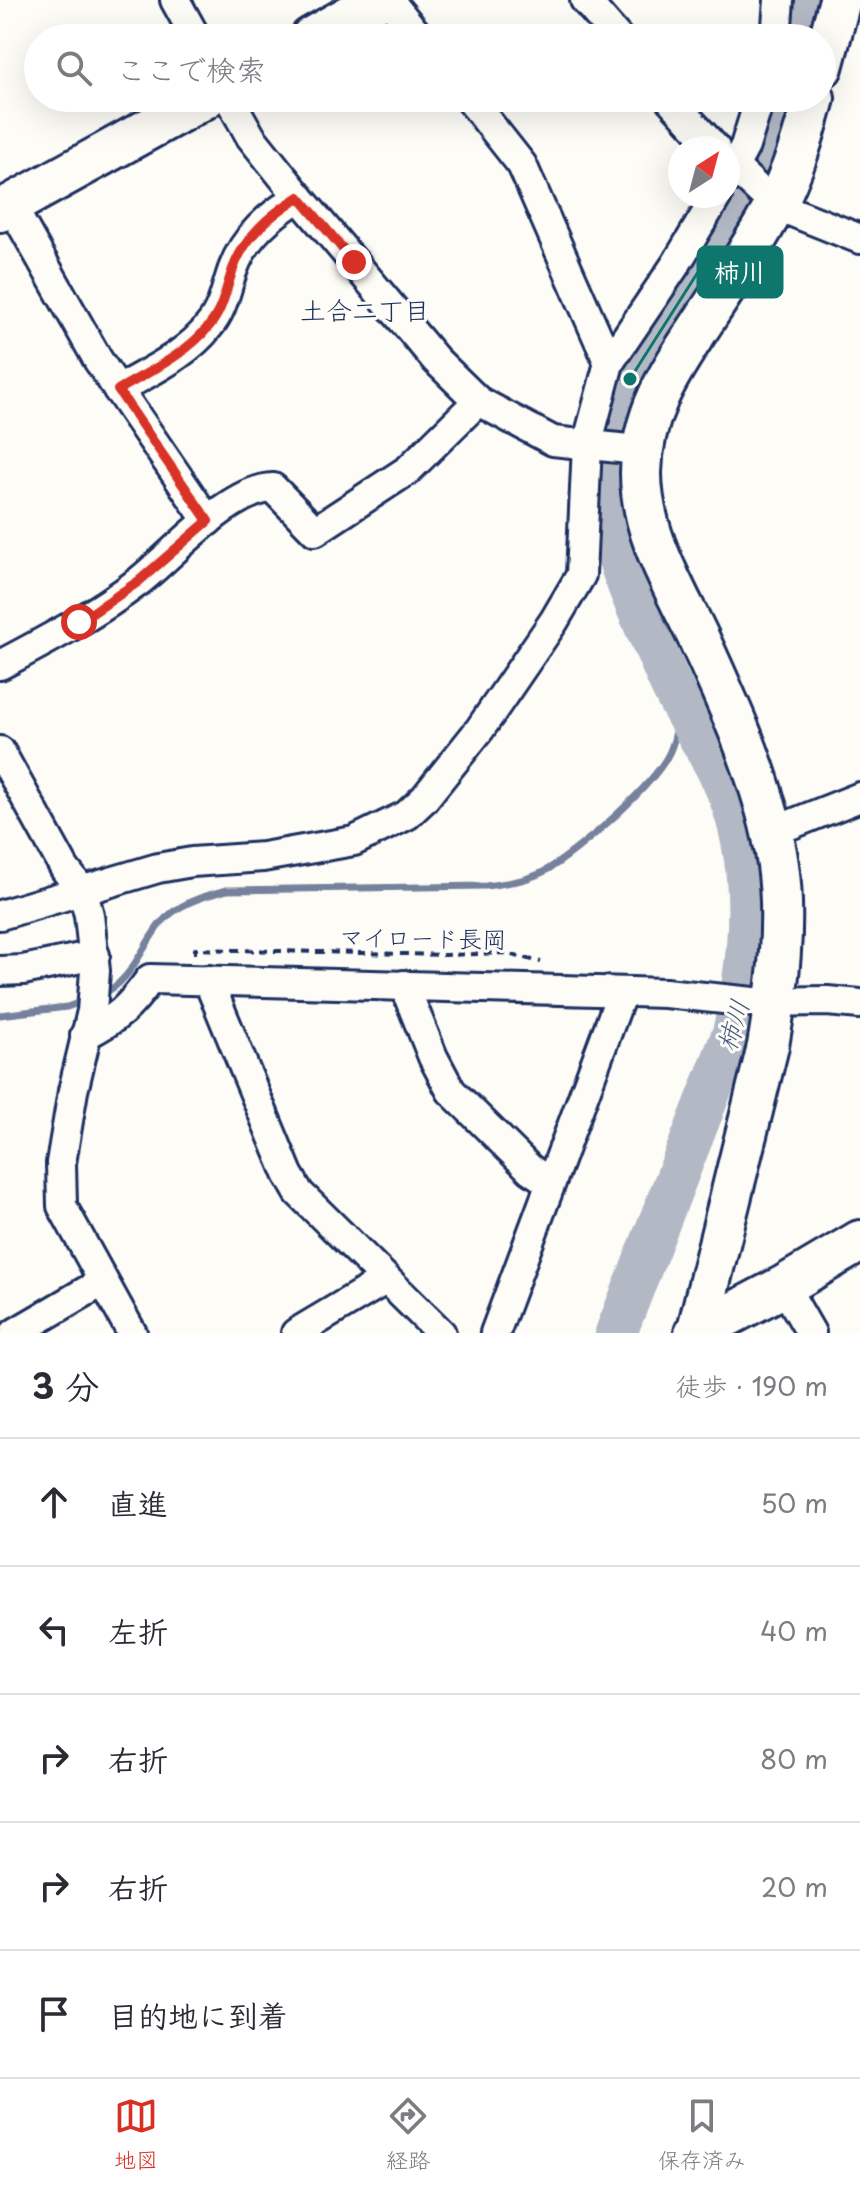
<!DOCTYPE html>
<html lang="ja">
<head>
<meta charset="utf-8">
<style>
  body { margin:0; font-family:"Playpen Sans","Klee One",sans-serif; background:#f7f7f7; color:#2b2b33 }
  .compass { position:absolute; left:668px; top:136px; width:72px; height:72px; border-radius:50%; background:#fff; box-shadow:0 8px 32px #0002; rotate:36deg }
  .stop { position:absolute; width:24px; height:24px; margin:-18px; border:6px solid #d93025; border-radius:50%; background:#fff }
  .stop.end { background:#d93025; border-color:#fff; box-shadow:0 2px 8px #0008 }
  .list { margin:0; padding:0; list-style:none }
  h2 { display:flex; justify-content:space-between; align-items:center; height:104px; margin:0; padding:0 32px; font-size:34px }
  h2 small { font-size:26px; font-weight:400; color:#7c7c81 }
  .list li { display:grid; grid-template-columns:52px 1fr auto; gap:24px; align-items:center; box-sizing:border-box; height:128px; padding:0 32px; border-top:2px solid #e1e1e2 }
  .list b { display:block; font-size:30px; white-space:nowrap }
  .list em { font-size:26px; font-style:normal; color:#7c7c81 }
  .icon { flex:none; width:44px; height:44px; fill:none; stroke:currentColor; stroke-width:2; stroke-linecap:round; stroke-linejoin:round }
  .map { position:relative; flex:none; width:860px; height:1333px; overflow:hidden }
  .search { position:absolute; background:#fff; box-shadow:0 8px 32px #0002; left:24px; right:24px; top:24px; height:88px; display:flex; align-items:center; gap:20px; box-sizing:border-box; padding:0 28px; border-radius:44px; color:#7c7c81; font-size:30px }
  .sheet { height:744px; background:#fff }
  nav { display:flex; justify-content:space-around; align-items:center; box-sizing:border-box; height:112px; border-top:2px solid #e1e1e2; background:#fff; font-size:22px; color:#7c7c81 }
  nav a { display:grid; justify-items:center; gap:4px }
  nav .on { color:#d93025 }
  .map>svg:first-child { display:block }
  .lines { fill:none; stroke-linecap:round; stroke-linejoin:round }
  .stream { stroke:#76819c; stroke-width:7 }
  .river { stroke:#b3b8c5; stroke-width:42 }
  .street-casing { stroke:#1b2f5e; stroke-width:34 }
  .secondary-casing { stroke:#1b2f5e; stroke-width:46 }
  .path { stroke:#1b2f5e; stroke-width:4; stroke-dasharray:8 6; stroke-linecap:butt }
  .street { stroke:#fdfcf7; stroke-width:28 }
  .secondary { stroke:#fdfcf7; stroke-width:40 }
  .route { stroke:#d93025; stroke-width:10 }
  .labels { text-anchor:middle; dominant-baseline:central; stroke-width:6; stroke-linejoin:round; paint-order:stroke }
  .street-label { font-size:24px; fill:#1b2f5e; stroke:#fdfcf7 }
  .neighbourhood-label { font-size:26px; fill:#1b2f5e; stroke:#fdfcf7 }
  .water-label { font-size:26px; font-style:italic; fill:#49587d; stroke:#fdfcf7 }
  .leader { fill:none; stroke:#0f766e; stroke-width:3 }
  .callout-dot { fill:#0f766e; stroke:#fdfcf7; stroke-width:3 }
  .callout { fill:#0f766e; stroke:#0f766e; stroke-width:3 }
  .callout-label { font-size:26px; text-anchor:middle; font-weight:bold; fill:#fff }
</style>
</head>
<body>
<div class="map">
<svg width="860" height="1333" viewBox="0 0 860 1333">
  <rect width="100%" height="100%" fill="#fdfcf7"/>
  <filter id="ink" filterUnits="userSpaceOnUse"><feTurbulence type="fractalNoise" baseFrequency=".0125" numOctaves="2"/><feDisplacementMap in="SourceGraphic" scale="16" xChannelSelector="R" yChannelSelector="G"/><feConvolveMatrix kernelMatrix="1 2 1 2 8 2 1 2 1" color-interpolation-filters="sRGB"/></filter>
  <g filter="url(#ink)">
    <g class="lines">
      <g class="stream">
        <path d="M100,995C131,983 141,948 160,924C177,904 203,896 227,890L486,886C506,883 527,881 545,871C578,852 661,781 672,746C677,733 678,717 680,703"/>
        <polyline points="0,1015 67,1007 84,1001"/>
      </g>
      <g class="river">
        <polyline points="797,38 799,0"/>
        <path d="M616,1333L733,1033C750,960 757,880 733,807C721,770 699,739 681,705C670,686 662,664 653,644C630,593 606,541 608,483C610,380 664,326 714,245C743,198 770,151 784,98"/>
      </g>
      <defs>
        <g id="street">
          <polyline points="175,0 196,38"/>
          <polyline points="389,0 420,38"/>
          <polyline points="585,0 618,38"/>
          <polyline points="776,38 779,0"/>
          <polyline points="229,98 251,137 299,197 436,360 478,401 553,441 628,449 642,453"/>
          <polyline points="669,98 715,148"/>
          <polyline points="728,161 775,205 860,239"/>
          <polyline points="728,178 745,146 760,98"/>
          <polyline points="11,205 98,360 208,521"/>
          <polyline points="609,363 676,264 717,196"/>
          <path d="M118,390C148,372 187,355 209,326C223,310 226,288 233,269C245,236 270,215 299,197"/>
          <path d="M0,665C47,640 95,615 138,582C173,555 229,489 273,488L315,531L408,470L478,401"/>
          <polyline points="0,751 65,869 83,892 89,915 95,971 92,1011 73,1091 61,1163 62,1206 132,1333"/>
          <polyline points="772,832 860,797"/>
          <polyline points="0,915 158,868 192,862 263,857 354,841 407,815 424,799 480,729 554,621 581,575 587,445 609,363 522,165 469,98"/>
          <polyline points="0,971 23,970 95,955"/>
          <polyline points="208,980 288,1174 299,1193 441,1333"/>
          <polyline points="404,985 433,1057 451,1091 530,1169 550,1183"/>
          <path d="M85,1035C117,1019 130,1007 150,979L597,991L665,993L753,1002L827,1001L860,1004"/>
          <polyline points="784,1286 811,1333"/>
          <polyline points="15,1333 102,1282"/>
          <polyline points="296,1333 385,1280"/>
          <polyline points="495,1333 622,992"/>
        </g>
        <g id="secondary">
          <polyline points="311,38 378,0"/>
          <polyline points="822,67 840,0"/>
          <polyline points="0,211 205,98"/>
          <polyline points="695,1333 784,1286 860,1241"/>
          <path d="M697,1333L768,1046C778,987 786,924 778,865C767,787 731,709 698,637C673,585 641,533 641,473C642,408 674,366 708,314C731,279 755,243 775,206C793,172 804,135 814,98"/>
        </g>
      </defs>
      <use href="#street" class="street-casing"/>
      <use href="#secondary" class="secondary-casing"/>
      <polyline class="path" points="195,954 195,949 446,955 503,953 541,962"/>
      <use href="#street" class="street"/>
      <use href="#secondary" class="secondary"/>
    </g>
  </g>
  <g class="lines" filter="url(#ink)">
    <path class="route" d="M79,622L139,581L208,521L118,390C148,372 187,354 209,326C223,310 226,288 233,269C245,236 270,215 299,197L354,262"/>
  </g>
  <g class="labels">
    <g class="street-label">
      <text transform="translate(423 937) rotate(1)">マイロード長岡</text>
    </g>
    <g class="neighbourhood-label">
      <text x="365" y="309">土合二丁目</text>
    </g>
    <g class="water-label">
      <text transform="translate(732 1025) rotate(-73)">柿川</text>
    </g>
  </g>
  <path class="leader" d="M630 379L698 272"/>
  <circle class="callout-dot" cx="630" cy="379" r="8"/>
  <rect class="callout" x="698" y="247" width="84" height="50" rx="8"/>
  <g class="callout-label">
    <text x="740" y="282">柿川</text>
  </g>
</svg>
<svg class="compass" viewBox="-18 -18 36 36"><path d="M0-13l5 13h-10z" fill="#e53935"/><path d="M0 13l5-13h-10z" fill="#7c7c81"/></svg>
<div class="stop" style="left:79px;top:622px"></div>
<div class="stop end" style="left:354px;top:262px"></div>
<div class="search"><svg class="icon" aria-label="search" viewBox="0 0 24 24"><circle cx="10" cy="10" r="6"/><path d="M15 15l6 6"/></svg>ここで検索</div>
</div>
<section class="sheet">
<h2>3 分<small>徒歩 · 190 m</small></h2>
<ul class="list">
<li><svg class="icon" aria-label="ahead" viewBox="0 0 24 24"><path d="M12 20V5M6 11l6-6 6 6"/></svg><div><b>直進</b></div><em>50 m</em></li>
<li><svg class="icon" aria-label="left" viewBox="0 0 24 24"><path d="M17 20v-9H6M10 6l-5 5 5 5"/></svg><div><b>左折</b></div><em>40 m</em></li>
<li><svg class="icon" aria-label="right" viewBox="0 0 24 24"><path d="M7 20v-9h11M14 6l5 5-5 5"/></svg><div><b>右折</b></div><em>80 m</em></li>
<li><svg class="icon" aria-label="right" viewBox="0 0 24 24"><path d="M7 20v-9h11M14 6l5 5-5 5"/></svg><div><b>右折</b></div><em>20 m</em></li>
<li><svg class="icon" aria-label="arrive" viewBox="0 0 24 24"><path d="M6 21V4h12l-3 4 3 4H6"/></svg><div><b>目的地に到着</b></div></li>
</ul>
</section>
<nav>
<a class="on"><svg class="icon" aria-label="map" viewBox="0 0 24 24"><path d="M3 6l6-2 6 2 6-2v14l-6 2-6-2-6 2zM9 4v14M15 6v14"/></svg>地図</a>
<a><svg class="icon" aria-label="directions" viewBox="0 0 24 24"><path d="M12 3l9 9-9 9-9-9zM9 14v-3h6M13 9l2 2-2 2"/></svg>経路</a>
<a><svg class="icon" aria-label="saved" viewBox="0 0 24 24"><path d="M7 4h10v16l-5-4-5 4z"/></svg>保存済み</a>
</nav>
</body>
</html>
